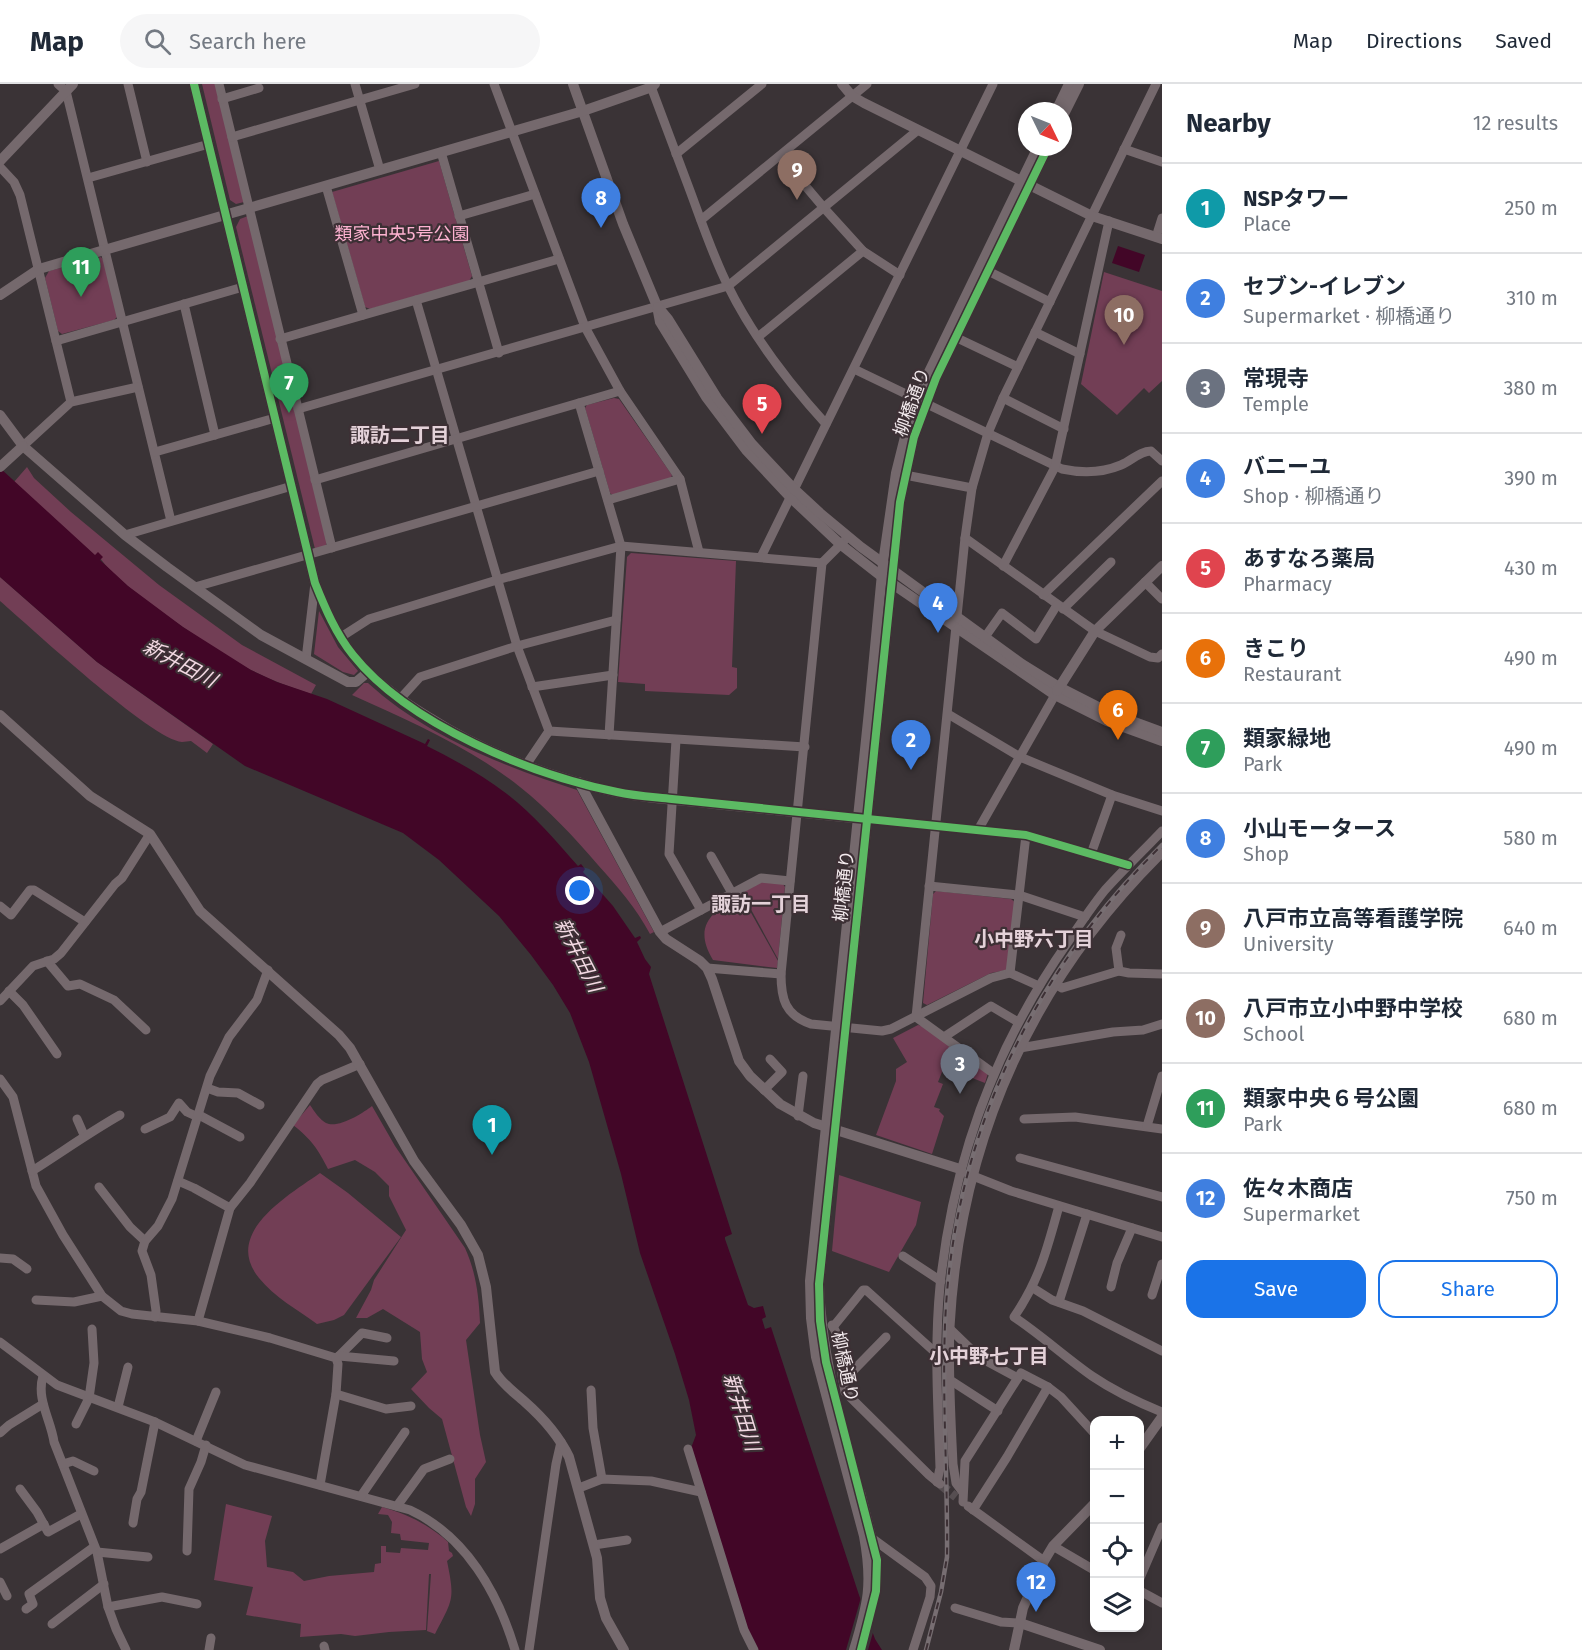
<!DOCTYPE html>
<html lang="en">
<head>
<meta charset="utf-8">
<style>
  body { margin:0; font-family:"Fira Sans","Noto Sans JP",sans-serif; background:#f6f6f7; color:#1f2937 }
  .controls { position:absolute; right:18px; bottom:18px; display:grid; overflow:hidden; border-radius:12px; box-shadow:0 3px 9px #0003 }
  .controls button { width:54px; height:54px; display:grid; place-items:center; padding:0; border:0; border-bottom:2px solid #e0e1e3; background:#fff; color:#1f2937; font:30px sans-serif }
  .compass { position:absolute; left:1018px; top:18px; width:54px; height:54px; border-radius:50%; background:#fff; box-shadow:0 3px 9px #0003; rotate:133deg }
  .you { position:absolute; left:580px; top:807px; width:21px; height:21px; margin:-15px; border:4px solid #fff; border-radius:50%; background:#1a73e8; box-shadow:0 0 0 9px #1a73e833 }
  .badge { display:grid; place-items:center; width:39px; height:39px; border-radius:50%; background:#1a73e8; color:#fff; font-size:20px; font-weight:700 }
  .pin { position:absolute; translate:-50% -50px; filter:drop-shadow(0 2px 3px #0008) }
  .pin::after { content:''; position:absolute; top:32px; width:21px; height:18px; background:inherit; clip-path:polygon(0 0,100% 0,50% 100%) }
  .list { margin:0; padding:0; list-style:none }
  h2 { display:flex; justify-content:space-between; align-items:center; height:78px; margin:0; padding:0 24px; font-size:26px }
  h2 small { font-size:20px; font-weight:400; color:#747a83 }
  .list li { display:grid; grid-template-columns:39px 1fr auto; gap:18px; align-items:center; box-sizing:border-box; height:90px; padding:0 24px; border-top:2px solid #e0e1e3 }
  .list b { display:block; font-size:22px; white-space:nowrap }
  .list p { margin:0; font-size:20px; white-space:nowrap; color:#747a83 }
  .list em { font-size:20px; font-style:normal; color:#747a83 }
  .actions { display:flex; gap:12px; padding:18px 24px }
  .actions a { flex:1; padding:14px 0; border:2px solid #1a73e8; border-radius:18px; text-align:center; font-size:21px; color:#1a73e8 }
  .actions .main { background:#1a73e8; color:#fff }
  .icon { flex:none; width:33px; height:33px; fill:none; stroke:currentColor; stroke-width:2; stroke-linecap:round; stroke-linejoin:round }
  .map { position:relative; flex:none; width:1162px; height:1566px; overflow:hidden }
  header { display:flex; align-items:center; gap:36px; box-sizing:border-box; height:84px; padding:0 30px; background:#fff; border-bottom:2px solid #e0e1e3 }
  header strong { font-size:28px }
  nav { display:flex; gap:33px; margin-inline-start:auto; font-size:21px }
  .search { width:420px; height:54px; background:#f6f6f7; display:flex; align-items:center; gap:15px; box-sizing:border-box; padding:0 21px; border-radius:33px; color:#747a83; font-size:22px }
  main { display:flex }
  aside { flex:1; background:#fff }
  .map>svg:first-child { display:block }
  .green { fill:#723e55 }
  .water { fill:#420627 }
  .pier { fill:#3a3336 }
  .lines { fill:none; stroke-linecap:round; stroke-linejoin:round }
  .minor-tunnel { stroke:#564e51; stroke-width:9; stroke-dasharray:9 4.5; stroke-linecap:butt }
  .minor { stroke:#75696d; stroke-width:9 }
  .tertiary { stroke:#75696d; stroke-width:10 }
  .rail-casing { stroke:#776e72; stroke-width:4.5 }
  .rail { stroke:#3d3035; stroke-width:2; stroke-dasharray:7; stroke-linecap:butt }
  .cycleway-casing { stroke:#3d3035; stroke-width:11 }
  .cycleway { stroke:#5cba63; stroke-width:8 }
  .labels { text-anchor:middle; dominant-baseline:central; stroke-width:4.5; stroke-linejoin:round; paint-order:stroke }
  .park-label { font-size:18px; fill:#fdb2d1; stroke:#3d3035 }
  .street-label { font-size:18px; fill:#f3eaed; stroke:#3d3035 }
  .neighbourhood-label { font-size:20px; font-weight:bold; fill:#e4d2d9; stroke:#3d3035 }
  .water-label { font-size:20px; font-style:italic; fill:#f3d9e3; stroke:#3d3035 }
</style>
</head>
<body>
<header>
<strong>Map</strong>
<div class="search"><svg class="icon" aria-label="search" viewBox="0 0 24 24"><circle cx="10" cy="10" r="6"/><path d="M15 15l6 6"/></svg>Search here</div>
<nav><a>Map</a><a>Directions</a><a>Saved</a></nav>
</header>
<main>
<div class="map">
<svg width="1162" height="1566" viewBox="0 0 1162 1566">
  <rect width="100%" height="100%" fill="#3a3336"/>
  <g class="green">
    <polygon points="202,0 216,0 244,118 236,120 230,116"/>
    <polygon points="439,77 472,192 469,197 370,225 365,223 332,108"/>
    <polygon points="248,132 327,458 325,463 315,465 236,143 240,135"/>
    <polygon points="101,173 104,177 118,232 114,236 62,250 58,247 45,194 49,187"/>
    <polygon points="1104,188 1162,207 1162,297 1149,309 1144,304 1117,331 1081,300"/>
    <polygon points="614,314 619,315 672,391 670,396 614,412 610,409 585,324 587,321"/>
    <path d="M27,383L34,394L71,428L159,501L242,561L316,601L311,610C290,603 270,596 251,586C223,571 105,495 98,469L95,472L14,398Z"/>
    <polygon points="631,469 736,477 732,583 737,584 737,604 729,611 645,607 645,600 618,598 627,473"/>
    <path d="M0,493L97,578L213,660L207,669L191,657C188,657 185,658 182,658C152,656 29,542 0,517Z"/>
    <polygon points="319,527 338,563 358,587 354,591 343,588 314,570"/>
    <path d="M364,599H368C426,652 503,682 577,706L654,848L650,850C636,824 618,803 598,781C574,753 549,726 520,703C470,663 409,637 352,611Z"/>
    <polygon points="763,797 783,800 785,803 778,875 742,809"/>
    <polygon points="936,807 1011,815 1016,819 1007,886 991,889 927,921 923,919 933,810"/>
    <path d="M740,809L778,877L777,884L713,876C692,841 713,828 740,809Z"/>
    <polygon points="918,941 922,942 988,989 985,999 944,983 938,998 943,1000 934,1023 940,1025 939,1027 944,1032 932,1070 876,1051 896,997 896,985 907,978 893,954"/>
    <path d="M310,1021C314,1027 320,1036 326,1039C338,1045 363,1029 372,1022L395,1062L465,1164C476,1188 479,1213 480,1239L466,1256L480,1351L486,1378L475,1395V1420L471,1432L466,1423L442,1335L429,1324L411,1305L427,1288L422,1275L420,1248L383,1225L367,1234H356L371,1206L374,1196L406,1146L389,1112V1102L375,1088L355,1076L328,1085C318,1065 311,1055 293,1041Z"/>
    <path d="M320,1089L348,1109L401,1153L344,1231L334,1236L317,1240C298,1226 274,1213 259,1194C222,1149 289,1111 320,1089Z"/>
    <polygon points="839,1091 921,1118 916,1141 889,1188 832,1167"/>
    <path d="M226,1420L272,1432L265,1457L267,1483L293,1488L304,1497L329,1492L374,1488L375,1480L381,1479V1462H386V1468L400,1469L401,1464L428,1466L429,1459L401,1456L400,1450L391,1449L392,1438L388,1431L378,1430L382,1423C407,1430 428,1440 448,1458L449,1467L452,1469L453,1472L447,1477C455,1516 453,1515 435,1550L427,1547L431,1490H429L426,1546L389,1548L355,1552L341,1550L300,1553L301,1540L246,1531L253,1503L214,1496Z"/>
  </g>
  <g class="water">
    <polygon points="1118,162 1145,171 1139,188 1112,179"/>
    <path d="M0,384L95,471L98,468L103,473L100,476L128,502L183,543L251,586L277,598L327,615L425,660L428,655L430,656L427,662C455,676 482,691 507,710C533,730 556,757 578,782L581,780L585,785L583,788L613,822L635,854L640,852L641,854L637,858L645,875L651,883L649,890L732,1150L725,1153V1155L748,1221L754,1224L763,1222L766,1233L762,1235L765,1245L771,1243L859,1511L875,1555L882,1566H758L751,1555L691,1364L696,1351L689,1316L675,1270L640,1169L621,1090L589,978L570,929L553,901L531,871L499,832L439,776L403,749L245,682L97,578L0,493Z"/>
  </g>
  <polygon class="pier" points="862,1510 874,1545 868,1566 846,1566"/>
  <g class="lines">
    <polyline class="minor-tunnel" points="941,1401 956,1413"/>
    <g class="minor">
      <polyline points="58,0 66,7 171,437"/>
      <polyline points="128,0 147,78"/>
      <polyline points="219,0 332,464"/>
      <polyline points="355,0 380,86"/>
      <polyline points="494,0 585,243 620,307 680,395 699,468"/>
      <path d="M650,0C663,35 676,69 689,104C701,136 712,170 728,202C753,253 788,298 826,340"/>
      <polyline points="222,15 259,4"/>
      <polyline points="232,53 415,0"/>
      <polyline points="1124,65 1162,78"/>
      <polyline points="441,68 499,269"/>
      <polyline points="676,70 762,0"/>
      <polyline points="780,72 824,124 863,167 900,191"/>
      <polyline points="0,83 14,98 20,111 71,318"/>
      <polyline points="88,94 209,60"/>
      <polyline points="326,102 363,231"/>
      <polyline points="459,132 535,110"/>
      <polyline points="701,136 867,0"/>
      <polyline points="1156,153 1162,134"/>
      <polyline points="988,187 1050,218"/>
      <polyline points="416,216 517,562 549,647 805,663"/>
      <polyline points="184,220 215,351"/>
      <polyline points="1035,248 1080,270"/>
      <polyline points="758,253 863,167"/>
      <polyline points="955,253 1018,283"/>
      <polyline points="280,255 559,175"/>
      <polyline points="56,257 243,203"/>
      <path d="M854,285L1062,385C1081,389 1102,389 1121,381C1131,377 1140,367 1151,367L1162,377"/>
      <polyline points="1003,314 1064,345"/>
      <polyline points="579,319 621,462 609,651"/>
      <polyline points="298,325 728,202 918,46"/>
      <polyline points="23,362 71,318 138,303"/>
      <polyline points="155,368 275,334"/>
      <polyline points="905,391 972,404"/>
      <polyline points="315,396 620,307"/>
      <polyline points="608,416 680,395"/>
      <polyline points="125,451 292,402"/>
      <polyline points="965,454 1095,547 1150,573 1158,574 1162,570"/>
      <polyline points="761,473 993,0"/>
      <path d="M822,479L781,890C781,915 785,931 811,940L882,947L891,945L991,894L1010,889L1039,902"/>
      <polyline points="1003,482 1055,383 1109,137"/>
      <polyline points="1145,498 1162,515"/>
      <polyline points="195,503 599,387"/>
      <polyline points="1043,511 1162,397"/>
      <polyline points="1063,525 1111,478"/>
      <polyline points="341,553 369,535 497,496 621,462 822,479 844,457"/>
      <polyline points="985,553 1002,529 1036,555 1057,521"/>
      <polyline points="306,575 315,499"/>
      <polyline points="532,603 613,591"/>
      <polyline points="400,615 420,593 517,562 616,536"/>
      <polyline points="948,630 1020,673 1112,711 1162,727"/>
      <polyline points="676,656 669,770 701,826"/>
      <polyline points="526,681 549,647"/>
      <polyline points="866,735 1026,751 1128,781"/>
      <polyline points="978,746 1055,611"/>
      <polyline points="1091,770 1112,711"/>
      <polyline points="711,772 732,809"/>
      <polyline points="929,802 1019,811 1085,833"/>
      <polyline points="0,822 11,831 30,806 34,806 85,838"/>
      <polyline points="660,848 761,794 790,797"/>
      <polyline points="47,877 68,902 80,900 114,916 146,946"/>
      <polyline points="707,884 781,890"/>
      <polyline points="1119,887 1116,864 1121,851"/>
      <polyline points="1010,889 1026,751"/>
      <polyline points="1055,900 1062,904 1119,887 1129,889 1162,890"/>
      <polyline points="9,907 23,921 57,970"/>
      <polyline points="0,917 33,882 54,875 61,869 115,800 122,794 150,750"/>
      <polyline points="944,953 991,922 1018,938"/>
      <polyline points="1020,964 1113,948 1143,946 1162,940"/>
      <polyline points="993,989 916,933 965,454 972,404 988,349 1003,314 1156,0"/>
      <polyline points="0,995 13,1013 36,1102 63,1151 102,1212 121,1227 132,1230 198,1237 270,1254 336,1274 338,1280 336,1310 320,1401"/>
      <polyline points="207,1004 218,1008 238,1009 260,1021"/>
      <polyline points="764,1006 782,988 770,975"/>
      <polyline points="199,1031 240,1053"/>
      <polyline points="798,1032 803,992"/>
      <polyline points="77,1035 84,1051"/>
      <polyline points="1024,1035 1075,1033 1162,1045"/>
      <polyline points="1147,1042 1162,992"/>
      <polyline points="145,1045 170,1033 179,1019 187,1028 198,1033"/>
      <polyline points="1020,1074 1162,1113"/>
      <path d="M32,1087C62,1068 90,1048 120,1031"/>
      <polyline points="968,1090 1011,1107 1162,1153"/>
      <polyline points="178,1097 194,1104 230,1124 198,1237"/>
      <polyline points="99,1103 130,1143 145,1157"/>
      <path d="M1059,1122C1047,1165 1040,1195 1014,1233C1041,1251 1065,1273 1092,1292C1114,1307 1137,1318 1162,1328"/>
      <polyline points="230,1124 250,1099 317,1000 322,996 360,980"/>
      <polyline points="903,1172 941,1197"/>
      <polyline points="0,1174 13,1175 27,1185"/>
      <polyline points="1111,1203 1117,1179 1132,1144"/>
      <polyline points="1033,1204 1052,1216 1083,1227 1162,1267"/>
      <polyline points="1152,1211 1162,1180"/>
      <polyline points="36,1216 74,1218 102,1212"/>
      <polyline points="1059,1218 1087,1130"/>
      <polyline points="155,1233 156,1227 151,1191 142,1167 145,1157 158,1142 172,1115 210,992 229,953 257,916 268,886"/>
      <polyline points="832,1241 842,1259 842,1291 845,1308 929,1391 940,1400"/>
      <polyline points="833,1243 863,1206 866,1206 937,1270"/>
      <polyline points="950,1245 979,1273 1018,1294"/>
      <path d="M0,1258L57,1301L155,1338L245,1381L410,1426C466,1452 498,1509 515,1566"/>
      <polyline points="339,1272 362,1249 387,1254"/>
      <polyline points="336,1274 339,1272 394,1277"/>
      <path d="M43,1292C36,1315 51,1336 54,1358L97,1468L108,1523L116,1545L126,1566"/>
      <polyline points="950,1296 998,1327"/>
      <polyline points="843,1297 886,1253"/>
      <polyline points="591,1306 593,1344 602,1395"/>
      <polyline points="336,1310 386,1325 411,1322"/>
      <polyline points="118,1323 128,1283"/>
      <polyline points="76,1340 89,1314 94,1279 92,1245"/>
      <polyline points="0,1349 9,1341 43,1320"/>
      <polyline points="196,1357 216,1308"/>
      <polyline points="688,1365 744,1546 754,1566"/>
      <polyline points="63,1380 73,1377 94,1387"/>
      <path d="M937,1398L940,1384C938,1324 934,1263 940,1202C953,1076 995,962 1068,858C1080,840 1092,822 1105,806C1123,786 1143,767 1162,747"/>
      <polyline points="579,1404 602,1395 651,1397 701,1408"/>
      <polyline points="20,1405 37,1428 48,1448 81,1430"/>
      <path d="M962,1407L956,1399L953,1380C951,1335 948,1288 950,1243C960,1058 1030,900 1162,769"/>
      <polyline points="361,1412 405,1348"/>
      <polyline points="963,1418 965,1377 1021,1289 1048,1303"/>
      <polyline points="397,1422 424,1385 450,1375"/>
      <polyline points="968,1422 1044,1477"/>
      <polyline points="973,1426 1007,1373 1048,1303 1061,1313 1094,1349"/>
      <polyline points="133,1439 137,1415 141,1408 155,1338"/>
      <polyline points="873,1455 925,1493 931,1502 930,1513 913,1566"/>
      <polyline points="594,1461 627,1456"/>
      <polyline points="1053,1462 1094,1486"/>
      <polyline points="0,1465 44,1440"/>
      <polyline points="187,1467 189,1405 201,1378 206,1361"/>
      <polyline points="97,1468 148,1473"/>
      <polyline points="1140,1494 1162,1443"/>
      <polyline points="0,1498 7,1512"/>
      <polyline points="1140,1507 1162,1519"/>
      <polyline points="108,1523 162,1513 197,1520"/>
      <polyline points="955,1524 1001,1538 1020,1539"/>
      <polyline points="26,1525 33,1520 29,1510 94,1463"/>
      <polyline points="52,1540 104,1500"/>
      <polyline points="324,1562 325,1566"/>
      <polyline points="209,1566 211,1554"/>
      <polyline points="529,1566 556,1380 561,1358"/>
    </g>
    <g class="tertiary">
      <path d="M194,0L315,499C325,524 336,550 353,571C374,598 401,617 430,634C486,670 551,693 615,708C647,715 682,716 715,720C764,725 814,730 864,735"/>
      <polyline points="573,0 623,140 657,222 660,238 706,313 746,366 790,413 840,460 881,492 1055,611 1107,637 1162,657"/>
      <polyline points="842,0 852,12 864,19 1092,132 1162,155"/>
      <polyline points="1056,27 1069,0"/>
      <polyline points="1063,32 1079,0"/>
      <polyline points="0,77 73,0"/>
      <polyline points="0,211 39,185 583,27 652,3 655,0"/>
      <polyline points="658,223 668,235 717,314 752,360 794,405 820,429 861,463 1022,580 1059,603 1110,629 1162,648"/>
      <polyline points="0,331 23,362 125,451 167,483 261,551 348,598 356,598 368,588"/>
      <polyline points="0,383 23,362"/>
      <polyline points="1057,607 1095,547 1162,482"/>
      <path d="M0,631L90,712L150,750L200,827L339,951L350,964L414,1077L461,1141L478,1171L486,1203L495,1288C503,1301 514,1308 525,1318C542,1333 559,1352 569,1373L597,1474L600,1514L606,1534L624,1566"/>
      <polyline points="579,698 660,848 666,855 700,877 707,884 712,895 739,977 750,992 780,1020 814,1039 960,1085"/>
      <polyline points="1140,1364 1162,1333"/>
      <path d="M854,1387C837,1324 821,1266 819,1200L900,418L914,353L936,294L1048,63"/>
      <polyline points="860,1408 877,1476 876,1502"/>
      <polyline points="1020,1539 1100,1566"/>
      <path d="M854,1566C868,1520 873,1500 864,1452L816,1273L811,1234L810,1197L869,627L883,479L896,389L906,349L928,290L1038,63"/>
      <polyline points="1014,1566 1023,1524 1044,1477 1053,1462 1094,1420"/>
    </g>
    <defs>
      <path id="rail" d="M926,1566L941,1508L947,1473C948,1396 942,1319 945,1241C952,1057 1031,890 1162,761"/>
    </defs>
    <use href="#rail" class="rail-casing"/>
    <use href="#rail" class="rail"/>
    <defs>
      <g id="cycleway">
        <path d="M194,0L315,499C325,524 336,550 353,571C409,641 532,691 617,708C635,712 654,713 672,715L1026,751L1128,781"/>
        <polyline points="861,1566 876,1507 877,1476 826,1278 820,1237 819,1200 900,418 914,353 936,294 1048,63"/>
      </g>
    </defs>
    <use href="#cycleway" class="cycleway-casing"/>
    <use href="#cycleway" class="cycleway"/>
  </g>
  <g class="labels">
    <g class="park-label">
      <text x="402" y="150">類家中央5号公園</text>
    </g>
    <g class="street-label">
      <text transform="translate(912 318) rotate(-70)">柳橋通り</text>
      <text transform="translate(844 802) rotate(-84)">柳橋通り</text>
      <text transform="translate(845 1283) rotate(78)">柳橋通り</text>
    </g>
    <g class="neighbourhood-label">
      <text x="400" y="351">諏訪二丁目</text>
      <text x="761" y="820">諏訪一丁目</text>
      <text x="1034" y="855">小中野六丁目</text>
      <text x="989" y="1272">小中野七丁目</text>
    </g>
    <g class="water-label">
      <text transform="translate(180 579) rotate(28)">新井田川</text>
      <text transform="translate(579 871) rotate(63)">新井田川</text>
      <text transform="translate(742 1328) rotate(73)">新井田川</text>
    </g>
  </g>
</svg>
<div class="controls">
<button>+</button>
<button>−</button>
<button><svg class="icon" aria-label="locate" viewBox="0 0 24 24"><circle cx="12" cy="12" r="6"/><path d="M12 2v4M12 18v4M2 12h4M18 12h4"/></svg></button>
<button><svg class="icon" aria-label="layers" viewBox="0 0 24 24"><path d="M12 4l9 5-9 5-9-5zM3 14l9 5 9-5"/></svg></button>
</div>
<svg class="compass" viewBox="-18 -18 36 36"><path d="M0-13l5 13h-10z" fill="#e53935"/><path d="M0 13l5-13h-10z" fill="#747a83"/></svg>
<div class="you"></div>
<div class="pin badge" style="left:492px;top:1071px;background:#0f9aa8">1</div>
<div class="pin badge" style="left:911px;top:686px;background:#3f7fe0">2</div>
<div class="pin badge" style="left:960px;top:1010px;background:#6b7280">3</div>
<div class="pin badge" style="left:938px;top:549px;background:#3f7fe0">4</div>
<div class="pin badge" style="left:762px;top:350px;background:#e0444e">5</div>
<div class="pin badge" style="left:1118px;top:656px;background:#e8710a">6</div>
<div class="pin badge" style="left:289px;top:329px;background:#2e9e5b">7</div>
<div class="pin badge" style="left:601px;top:144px;background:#3f7fe0">8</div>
<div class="pin badge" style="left:797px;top:116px;background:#8d6e63">9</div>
<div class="pin badge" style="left:1124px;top:261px;background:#8d6e63">10</div>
<div class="pin badge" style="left:81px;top:213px;background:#2e9e5b">11</div>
<div class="pin badge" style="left:1036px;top:1528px;background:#3f7fe0">12</div>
</div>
<aside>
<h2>Nearby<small>12 results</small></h2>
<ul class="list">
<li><span class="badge" style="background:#0f9aa8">1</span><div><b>NSPタワー</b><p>Place</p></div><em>250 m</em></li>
<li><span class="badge" style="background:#3f7fe0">2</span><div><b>セブン-イレブン</b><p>Supermarket · 柳橋通り</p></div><em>310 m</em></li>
<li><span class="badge" style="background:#6b7280">3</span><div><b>常現寺</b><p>Temple</p></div><em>380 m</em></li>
<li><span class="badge" style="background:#3f7fe0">4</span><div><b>バニーユ</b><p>Shop · 柳橋通り</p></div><em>390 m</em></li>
<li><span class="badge" style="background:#e0444e">5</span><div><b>あすなろ薬局</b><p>Pharmacy</p></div><em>430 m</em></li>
<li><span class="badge" style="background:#e8710a">6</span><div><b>きこり</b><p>Restaurant</p></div><em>490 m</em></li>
<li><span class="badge" style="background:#2e9e5b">7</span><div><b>類家緑地</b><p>Park</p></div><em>490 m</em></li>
<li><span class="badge" style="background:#3f7fe0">8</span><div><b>小山モータース</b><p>Shop</p></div><em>580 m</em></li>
<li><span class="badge" style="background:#8d6e63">9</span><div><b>八戸市立高等看護学院</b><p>University</p></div><em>640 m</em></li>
<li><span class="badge" style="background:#8d6e63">10</span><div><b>八戸市立小中野中学校</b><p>School</p></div><em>680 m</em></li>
<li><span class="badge" style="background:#2e9e5b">11</span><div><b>類家中央６号公園</b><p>Park</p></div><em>680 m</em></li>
<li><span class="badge" style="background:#3f7fe0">12</span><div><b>佐々木商店</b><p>Supermarket</p></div><em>750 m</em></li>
</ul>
<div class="actions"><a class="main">Save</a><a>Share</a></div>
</aside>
</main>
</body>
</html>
